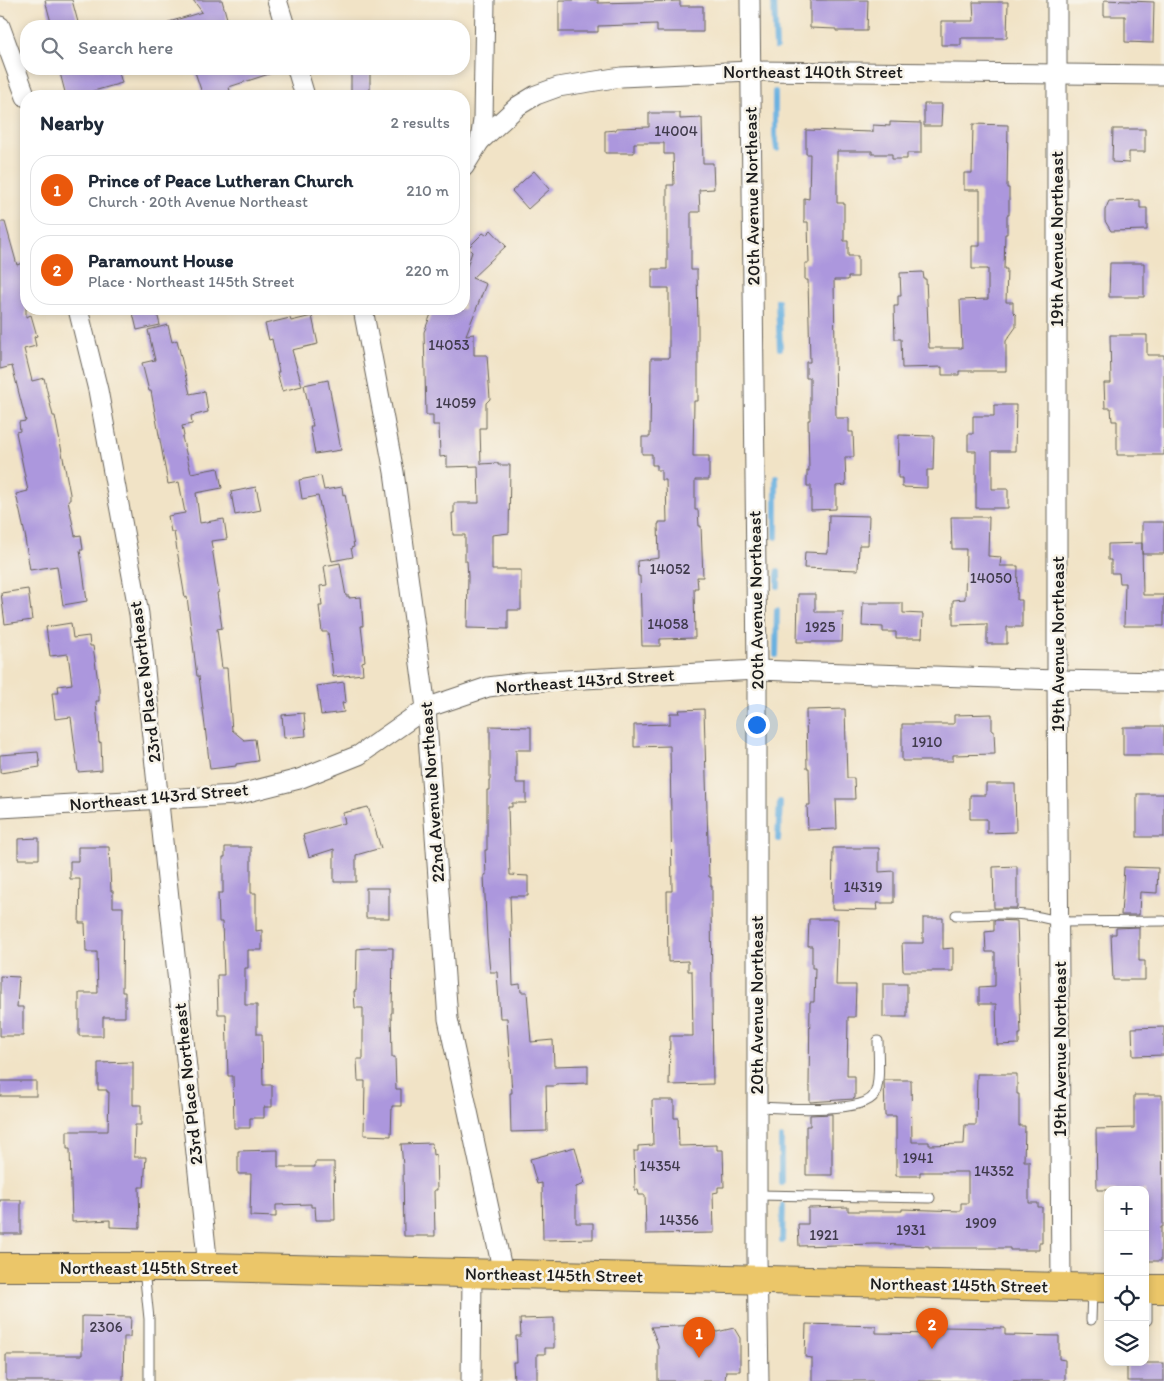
<!DOCTYPE html>
<html lang="en">
<head>
<meta charset="utf-8">
<style>
  body { margin:0; font-family:Itim,sans-serif; background:#f6f6f7; color:#1f2937 }
  .controls { position:absolute; right:15px; bottom:15px; display:grid; overflow:hidden; border-radius:10px; box-shadow:0 2px 8px #0003 }
  .controls button { width:45px; height:45px; display:grid; place-items:center; padding:0; border:0; border-bottom:1px solid #e0e1e3; background:#fff; color:#1f2937; font:25px sans-serif }
  .you { position:absolute; left:756px; top:724px; width:18px; height:18px; margin:-12px; border:4px solid #fff; border-radius:50%; background:#1a73e8; box-shadow:0 0 0 8px #1a73e833 }
  .badge { display:grid; place-items:center; width:32px; height:32px; border-radius:50%; background:#ea580c; color:#fff; font-size:16px; font-weight:700 }
  .pin { position:absolute; translate:-50% -41px; filter:drop-shadow(0 1px 2px #0008) }
  .pin::after { content:''; position:absolute; top:26px; width:18px; height:15px; background:inherit; clip-path:polygon(0 0,100% 0,50% 100%) }
  .list { margin:0; padding:0; list-style:none }
  h2 { display:flex; justify-content:space-between; align-items:center; height:65px; margin:0; padding:0 20px; font-size:21px }
  h2 small { font-size:16px; font-weight:400; color:#747a83 }
  .list li { display:grid; grid-template-columns:32px 1fr auto; gap:15px; align-items:center; box-sizing:border-box; height:70px; margin:0 10px 10px; padding:0 10px; border:1px solid #e0e1e3; border-radius:20px }
  .list b { display:block; font-size:19px; white-space:nowrap }
  .list p { margin:0; font-size:16px; white-space:nowrap; color:#747a83 }
  .list em { font-size:16px; font-style:normal; color:#747a83 }
  .icon { flex:none; width:28px; height:28px; fill:none; stroke:currentColor; stroke-width:2; stroke-linecap:round; stroke-linejoin:round }
  .map { position:relative; flex:none; width:1164px; height:1381px; overflow:hidden }
  .search { position:absolute; background:#fff; box-shadow:0 2px 8px #0003; left:20px; top:20px; width:450px; height:55px; display:flex; align-items:center; gap:12px; box-sizing:border-box; padding:0 18px; border-radius:20px; color:#747a83; font-size:19px }
  .panel { position:absolute; background:#fff; box-shadow:0 2px 8px #0003; left:20px; top:90px; width:450px; height:225px; border-radius:20px }
  .map>svg:first-child { display:block }
  .lines { fill:none; stroke-linecap:round; stroke-linejoin:round }
  .stream { stroke:#69b1e0; stroke-width:6 }
  .building { fill:#ac97dd }
  .service-casing { stroke:#676258; stroke-width:11 }
  .minor-casing { stroke:#676258; stroke-width:21 }
  .primary-casing { stroke:#676258; stroke-width:30 }
  .service { stroke:#fff; stroke-width:9 }
  .minor { stroke:#fff; stroke-width:19 }
  .primary { stroke:#ebc669; stroke-width:28 }
  .labels { text-anchor:middle; dominant-baseline:central; stroke-width:5; stroke-linejoin:round; paint-order:stroke }
  .number-label { font-size:15px; fill:#403b4c }
  .street-label { font-size:18px; fill:#1c1c1c; stroke:#f7f3e8 }
</style>
</head>
<body>
<div class="map">
<svg width="1164" height="1381" viewBox="0 0 1164 1381">
  <rect width="100%" height="100%" fill="#f7f3e8"/>
  <filter id="ink" filterUnits="userSpaceOnUse"><feTurbulence type="fractalNoise" baseFrequency=".02" numOctaves="2"/><feDisplacementMap in="SourceGraphic" scale="10" xChannelSelector="R" yChannelSelector="G"/><feConvolveMatrix kernelMatrix="1 2 1 2 8 2 1 2 1" color-interpolation-filters="sRGB"/></filter>
  <filter id="wash" filterUnits="userSpaceOnUse"><feTurbulence type="fractalNoise" baseFrequency=".0096" numOctaves="4" result="noise"/><feDisplacementMap in="SourceGraphic" scale="20" xChannelSelector="R" yChannelSelector="G"/><feGaussianBlur stdDeviation="1.12" result="paint"/><feColorMatrix in="noise" values="0 0 0 0 0 0 0 0 0 0 0 0 0 0 0 0 0 1.4 0 .05"/><feComposite in="paint" operator="in"/></filter>
  <g filter="url(#wash)">
    <rect width="100%" height="100%" fill="#f1e3c6"/>
    <g class="lines">
      <g class="stream">
        <polyline points="774,2 776,47"/>
        <polyline points="775,92 775,135 777,149"/>
        <polyline points="778,301 780,348"/>
        <polyline points="776,477 776,537"/>
        <polyline points="778,571 778,586"/>
        <polyline points="776,655 777,610"/>
        <polyline points="778,839 780,802"/>
        <polyline points="781,1138 781,1182"/>
        <polyline points="782,1241 783,1205"/>
      </g>
    </g>
    <g id="blocks">
      <g class="building">
        <polygon points="45,0 72,0 79,26 52,26"/>
        <polygon points="193,0 222,0 229,26 169,26 169,22 202,12"/>
        <polygon points="559,0 598,0 598,3 680,1 680,6 703,6 703,32 657,32 657,24 598,26 598,32 559,32"/>
        <polygon points="810,0 868,0 867,31 836,31 836,29 810,28"/>
        <polygon points="1104,0 1154,2 1153,43 1125,42 1125,16 1104,16"/>
        <polygon points="973,2 1008,2 1007,38 961,38 961,45 941,45 941,21 974,21"/>
        <polygon points="59,69 118,69 122,83 76,96 66,96"/>
        <polygon points="194,69 275,69 275,72 229,87 231,96 203,96"/>
        <rect x="351" y="69" width="19" height="27"/>
        <polygon points="924,104 942,104 941,126 924,126"/>
        <polygon points="649,113 680,113 680,119 702,118 703,163 713,163 714,189 699,190 700,212 691,212 691,270 697,270 698,327 698,401 694,401 693,456 709,456 709,480 695,480 695,510 698,510 699,526 701,526 703,577 697,577 698,588 694,588 695,638 660,639 660,646 642,646 640,576 638,576 637,561 659,558 658,524 659,524 659,522 667,522 666,480 661,480 661,470 657,470 657,465 652,465 652,454 642,454 642,437 650,437 651,358 669,358 669,288 652,288 652,269 667,269 667,185 674,185 673,154 664,154 664,143 634,143 634,153 605,153 605,131 616,130 616,128 649,127"/>
        <polygon points="890,122 921,123 921,153 907,153 907,159 892,159 892,154 872,154 872,151 837,151 837,203 844,203 844,241 848,241 848,256 858,256 858,277 848,277 848,280 834,280 836,418 849,418 849,432 853,432 854,457 845,457 846,485 836,486 836,509 811,510 811,486 807,486 807,471 809,471 808,420 810,420 810,378 806,378 806,362 810,362 808,280 805,280 805,263 809,263 808,222 804,222 804,198 809,199 810,154 806,154 806,130 873,132 873,125 890,126"/>
        <polygon points="973,124 1008,125 1007,188 1009,188 1009,215 1007,215 1007,234 1005,234 1004,269 1007,269 1006,302 1013,302 1013,312 1016,315 1016,327 1006,341 1006,371 959,371 959,375 942,375 942,367 902,368 901,339 895,339 894,306 898,306 898,296 901,296 900,273 923,272 924,279 926,279 929,348 962,348 960,300 988,299 988,269 972,269 972,246 980,246 980,190 964,190 964,173 972,173"/>
        <polygon points="1113,129 1145,129 1145,152 1129,152 1129,163 1112,162"/>
        <polygon points="534,171 550,189 528,209 512,191"/>
        <polygon points="1140,200 1140,208 1147,208 1147,230 1111,231 1105,221 1105,210 1109,201"/>
        <polygon points="0,222 5,222 17,265 22,263 26,279 26,317 31,315 37,336 34,337 36,346 24,349 32,381 44,378 53,416 55,416 70,494 70,500 68,500 75,536 81,535 83,550 80,550 87,601 63,605 57,566 30,570 25,539 26,539 16,494 28,491 16,432 20,431 19,422 26,421 12,366 0,369"/>
        <polygon points="491,230 506,246 472,278 486,284 466,335 474,334 474,355 487,355 490,399 486,403 486,428 480,428 481,464 498,463 498,465 510,465 509,533 492,535 492,570 521,570 521,610 508,610 508,629 467,628 468,577 467,561 465,561 465,535 453,535 452,513 454,513 454,503 479,503 478,466 447,467 447,456 440,457 439,425 433,425 433,415 426,415 424,332 433,309 464,309 464,275 472,252 468,248 483,233 486,235"/>
        <polygon points="1110,263 1144,263 1144,297 1109,297"/>
        <polygon points="132,309 156,309 160,325 137,330"/>
        <polygon points="312,316 318,344 292,350 302,386 282,391 277,372 279,372 272,339 269,340 265,324 290,318 291,321"/>
        <polygon points="168,325 172,342 177,340 190,394 205,391 208,412 191,416 192,424 182,426 184,436 182,437 191,473 218,468 222,488 196,493 200,523 224,519 227,539 211,541 219,592 217,593 222,628 217,629 222,668 227,668 232,730 244,740 255,739 258,761 236,764 236,766 210,769 199,676 197,676 187,597 185,598 174,532 171,532 168,516 185,513 179,482 168,484 151,391 149,391 142,363 155,360 148,330"/>
        <polygon points="1110,335 1147,335 1147,355 1164,355 1164,455 1117,455 1117,421 1112,421 1111,408 1105,408 1104,383 1111,383"/>
        <polygon points="328,380 341,450 315,454 310,426 313,426 304,385"/>
        <polygon points="994,405 1016,405 1015,451 992,451 992,489 1008,489 1008,508 976,508 976,451 968,451 968,434 973,434 973,416 994,416"/>
        <polygon points="899,435 934,436 933,470 927,470 927,488 902,487 902,478 898,478"/>
        <polygon points="321,476 324,490 342,487 343,495 345,494 354,547 351,548 353,557 332,561 318,496 302,499 299,480"/>
        <polygon points="256,487 261,510 235,515 231,492"/>
        <polygon points="829,515 869,516 868,545 859,545 858,570 804,568 805,552 828,553"/>
        <polygon points="951,517 989,517 988,556 1001,557 1000,566 1018,566 1017,600 1022,600 1022,627 1007,627 1007,644 987,644 987,624 953,625 953,600 965,599 966,549 952,549"/>
        <rect x="1142" y="522" width="22" height="32"/>
        <polygon points="1142,543 1143,595 1164,595 1164,626 1124,626 1125,583 1120,583 1119,573 1111,573 1111,560 1108,560 1108,544"/>
        <polygon points="340,563 346,596 349,596 349,598 361,597 363,626 361,626 365,661 362,662 363,674 333,677 328,632 322,632 319,606 322,606 320,586 327,585 324,566"/>
        <polygon points="28,589 32,620 5,624 1,593"/>
        <polygon points="798,594 815,594 815,612 843,612 842,642 797,642"/>
        <polygon points="863,603 903,603 903,613 923,614 922,638 896,638 896,632 883,632 883,627 862,626"/>
        <polygon points="71,623 73,638 89,636 90,646 93,646 99,689 99,701 96,701 99,743 101,742 102,770 78,772 71,717 55,719 52,693 59,693 58,686 72,684 68,654 50,656 46,627"/>
        <polygon points="344,682 346,702 342,703 344,712 321,715 317,686"/>
        <polygon points="704,709 709,877 711,877 711,886 712,886 712,904 711,904 713,1084 669,1085 670,1036 693,1036 692,971 688,971 688,961 668,962 667,891 672,891 670,746 634,747 634,725 670,724 670,713 680,713 679,710"/>
        <polygon points="845,709 847,778 854,778 855,799 836,799 837,829 808,830 807,805 810,805 809,768 807,768 806,710"/>
        <polygon points="304,713 306,736 284,738 282,715"/>
        <polygon points="992,714 992,731 994,731 995,754 953,755 953,761 902,761 902,724 954,724 954,715"/>
        <polygon points="490,726 531,727 531,750 516,750 516,783 526,783 526,803 512,803 512,807 508,807 510,875 528,876 528,896 510,896 513,985 520,984 521,992 527,992 531,1042 553,1040 554,1066 588,1065 588,1083 556,1084 556,1086 546,1086 547,1131 511,1132 510,1093 512,1093 507,1018 500,1018 497,972 490,972 487,939 484,875 486,875 485,850 487,850 487,790 489,790 489,780 490,780"/>
        <polygon points="1147,726 1164,726 1164,755 1123,755 1123,727 1148,727"/>
        <polygon points="38,752 40,767 0,773 0,755"/>
        <polygon points="986,784 1015,784 1016,832 987,833 987,819 970,819 970,795 986,795"/>
        <rect x="1137" y="794" width="27" height="43"/>
        <polygon points="368,807 381,848 356,855 356,882 334,882 334,849 309,857 303,835 345,823 343,813"/>
        <polygon points="39,838 39,859 18,859 18,839"/>
        <polygon points="78,847 109,847 111,891 113,891 113,907 123,907 122,992 125,992 125,1017 103,1017 103,1036 79,1036 79,993 98,993 97,952 86,952 85,923 79,923 80,879 70,879 70,861 78,861"/>
        <polygon points="225,847 251,847 251,893 256,893 256,931 262,930 262,950 248,950 248,968 245,968 245,1005 257,1005 257,1034 262,1034 263,1085 272,1085 272,1107 264,1107 264,1118 250,1118 250,1128 234,1128 233,1076 228,1076 226,1014 218,1014 217,975 224,975 222,922 219,922 218,893 223,893 223,857 225,857"/>
        <polygon points="833,848 879,848 879,872 894,871 894,903 877,903 878,910 832,909"/>
        <polygon points="1017,866 1017,908 994,908 993,867"/>
        <polygon points="1124,867 1158,868 1157,893 1140,892 1139,915 1121,915"/>
        <rect x="366" y="888" width="23" height="30"/>
        <polygon points="923,918 943,918 943,949 953,948 953,971 903,971 902,943 923,943"/>
        <polygon points="809,919 838,919 836,985 856,985 855,1017 848,1017 847,1076 855,1076 855,1098 853,1099 810,1102 810,1086 809,1086 810,1002 814,1002 815,968 812,968 812,946 808,946"/>
        <polygon points="994,920 1017,921 1021,1034 1019,1034 1019,1044 997,1045 996,1004 979,1004 979,987 995,986 995,952 986,952 985,932 994,931"/>
        <polygon points="1139,927 1139,961 1145,961 1145,980 1113,980 1111,934 1116,934 1116,928"/>
        <polygon points="367,948 393,948 392,1013 391,1013 392,1057 395,1057 396,1089 401,1089 401,1106 392,1106 391,1136 364,1135 365,1081 358,1081 357,1059 363,1059 363,1008 355,1008 354,991 356,991 357,949"/>
        <polygon points="0,976 19,977 17,1007 23,1007 23,1036 0,1036"/>
        <rect x="883" y="984" width="24" height="33"/>
        <polygon points="1164,1027 1164,1055 1133,1056 1132,1028"/>
        <polygon points="133,1062 133,1105 141,1105 141,1125 135,1125 134,1157 146,1157 144,1187 139,1187 140,1228 110,1227 110,1220 72,1222 70,1149 67,1149 67,1131 108,1131 109,1092 107,1092 107,1090 98,1090 98,1063"/>
        <polygon points="977,1074 1017,1074 1017,1094 1019,1094 1019,1126 1025,1126 1024,1161 1029,1161 1029,1203 1038,1203 1038,1207 1042,1207 1042,1243 1039,1243 1039,1250 1010,1250 1010,1248 929,1248 929,1246 875,1244 799,1246 798,1224 808,1224 808,1208 848,1207 848,1211 902,1211 902,1209 961,1211 961,1203 968,1203 968,1172 920,1172 920,1176 896,1176 896,1116 885,1116 884,1080 911,1080 912,1142 929,1142 929,1145 964,1144 965,1125 976,1125"/>
        <rect x="0" y="1081" width="36" height="15"/>
        <polygon points="1134,1095 1162,1095 1163,1227 1161,1227 1161,1261 1145,1261 1145,1190 1097,1190 1096,1129 1134,1128"/>
        <polygon points="652,1100 674,1100 674,1118 678,1118 679,1146 717,1145 717,1150 723,1150 724,1187 718,1187 718,1192 713,1193 714,1233 646,1234 645,1195 639,1195 638,1190 635,1190 634,1151 638,1151 638,1146 653,1145"/>
        <polygon points="832,1114 832,1175 806,1175 806,1126 810,1126 810,1115"/>
        <polygon points="432,1143 433,1155 436,1154 437,1190 434,1190 435,1236 404,1236 403,1166 401,1144"/>
        <polygon points="575,1147 585,1184 576,1187 576,1223 593,1223 593,1239 543,1240 542,1183 537,1184 530,1159"/>
        <polygon points="278,1150 278,1167 315,1167 315,1162 334,1162 335,1220 316,1220 315,1207 311,1207 311,1204 276,1205 276,1217 250,1216 251,1174 238,1174 238,1151"/>
        <rect x="0" y="1200" width="21" height="34"/>
        <polygon points="82,1316 131,1317 130,1337 124,1337 123,1381 6,1381 6,1355 82,1355"/>
        <polygon points="554,1318 554,1348 545,1348 545,1354 537,1354 537,1381 514,1381 513,1362 517,1362 516,1336 521,1336 520,1319"/>
        <polygon points="806,1324 876,1326 876,1333 941,1334 941,1327 1005,1328 1005,1335 1059,1336 1059,1359 1065,1360 1065,1381 812,1381 812,1358 805,1357"/>
        <polygon points="701,1325 717,1332 734,1328 740,1338 740,1371 726,1371 725,1381 658,1381 658,1345 651,1327"/>
        <rect x="1127" y="1363" width="37" height="18"/>
      </g>
    </g>
  </g>
  <g filter="url(#ink)">
    <use href="#blocks" fill-opacity="0" stroke="#676258" stroke-width="1"/>
    <g class="lines">
      <defs>
        <g id="service">
          <path d="M956,915C990,915 1026,910 1059,922L1164,921"/>
          <path d="M757,1107C779,1108 863,1114 874,1095C881,1084 878,1055 878,1041"/>
          <polyline points="757,1195 930,1198"/>
          <polyline points="144,1269 149,1319 149,1381"/>
          <polyline points="1091,1320 1092,1291"/>
          <polyline points="1147,1320 1147,1291"/>
        </g>
        <g id="minor">
          <polyline points="277,0 285,26"/>
          <polyline points="750,0 757,670 757,1255 759,1381"/>
          <polyline points="1057,0 1057,680 1061,1287"/>
          <polyline points="0,26 26,97"/>
          <polyline points="297,69 305,96"/>
          <polyline points="480,141 518,106 536,95 558,87 621,77 750,71 1164,75"/>
          <polyline points="464,167 480,141 483,120 485,0"/>
          <polyline points="78,309 98,390 139,614 208,1267"/>
          <polyline points="363,309 394,472 426,708 448,1019 503,1273"/>
          <polyline points="0,808 236,795 299,779 359,755 426,708 488,687 527,682 757,670 1057,680 1164,682"/>
          <polyline points="471,1381 472,1273"/>
        </g>
        <g id="primary">
          <polyline points="0,1267 208,1267 1108,1288"/>
          <polyline points="1145,1289 1164,1289"/>
        </g>
      </defs>
      <use href="#service" class="service-casing"/>
      <use href="#minor" class="minor-casing"/>
      <use href="#primary" class="primary-casing"/>
      <use href="#service" class="service"/>
      <use href="#minor" class="minor"/>
      <use href="#primary" class="primary"/>
    </g>
  </g>
  <g class="labels">
    <g class="number-label">
      <text x="676" y="131">14004</text>
      <text x="449" y="345">14053</text>
      <text x="456" y="403">14059</text>
      <text x="670" y="569">14052</text>
      <text x="991" y="578">14050</text>
      <text x="668" y="624">14058</text>
      <text x="820" y="627">1925</text>
      <text x="927" y="742">1910</text>
      <text x="863" y="887">14319</text>
      <text x="918" y="1158">1941</text>
      <text x="660" y="1166">14354</text>
      <text x="994" y="1171">14352</text>
      <text x="679" y="1220">14356</text>
      <text x="981" y="1223">1909</text>
      <text x="911" y="1230">1931</text>
      <text x="824" y="1235">1921</text>
      <text x="106" y="1327">2306</text>
    </g>
    <g class="street-label">
      <text x="813" y="72">Northeast 140th Street</text>
      <text transform="translate(752 196) rotate(-91)">20th Avenue Northeast</text>
      <text transform="translate(1057 239) rotate(-90)">19th Avenue Northeast</text>
      <text transform="translate(756 600) rotate(-91)">20th Avenue Northeast</text>
      <text transform="translate(1058 644) rotate(-90)">19th Avenue Northeast</text>
      <text transform="translate(585 681) rotate(-4)">Northeast 143rd Street</text>
      <text transform="translate(145 682) rotate(-97)">23rd Place Northeast</text>
      <text transform="translate(432 792) rotate(-94)">22nd Avenue Northeast</text>
      <text transform="translate(159 797) rotate(-5)">Northeast 143rd Street</text>
      <text transform="translate(757 1005) rotate(-90)">20th Avenue Northeast</text>
      <text transform="translate(1060 1049) rotate(-90)">19th Avenue Northeast</text>
      <text transform="translate(188 1084) rotate(-96)">23rd Place Northeast</text>
      <text x="149" y="1268">Northeast 145th Street</text>
      <text transform="translate(554 1275) rotate(1)">Northeast 145th Street</text>
      <text transform="translate(959 1285) rotate(1)">Northeast 145th Street</text>
    </g>
  </g>
</svg>
<div class="controls">
<button>+</button>
<button>−</button>
<button><svg class="icon" aria-label="locate" viewBox="0 0 24 24"><circle cx="12" cy="12" r="6"/><path d="M12 2v4M12 18v4M2 12h4M18 12h4"/></svg></button>
<button><svg class="icon" aria-label="layers" viewBox="0 0 24 24"><path d="M12 4l9 5-9 5-9-5zM3 14l9 5 9-5"/></svg></button>
</div>
<div class="you"></div>
<div class="pin badge" style="left:699px;top:1358px">1</div>
<div class="pin badge" style="left:932px;top:1349px">2</div>
<div class="search"><svg class="icon" aria-label="search" viewBox="0 0 24 24"><circle cx="10" cy="10" r="6"/><path d="M15 15l6 6"/></svg>Search here</div>
<section class="panel">
<h2>Nearby<small>2 results</small></h2>
<ul class="list">
<li><span class="badge">1</span><div><b>Prince of Peace Lutheran Church</b><p>Church · 20th Avenue Northeast</p></div><em>210 m</em></li>
<li><span class="badge">2</span><div><b>Paramount House</b><p>Place · Northeast 145th Street</p></div><em>220 m</em></li>
</ul>
</section>
</div>
</body>
</html>
